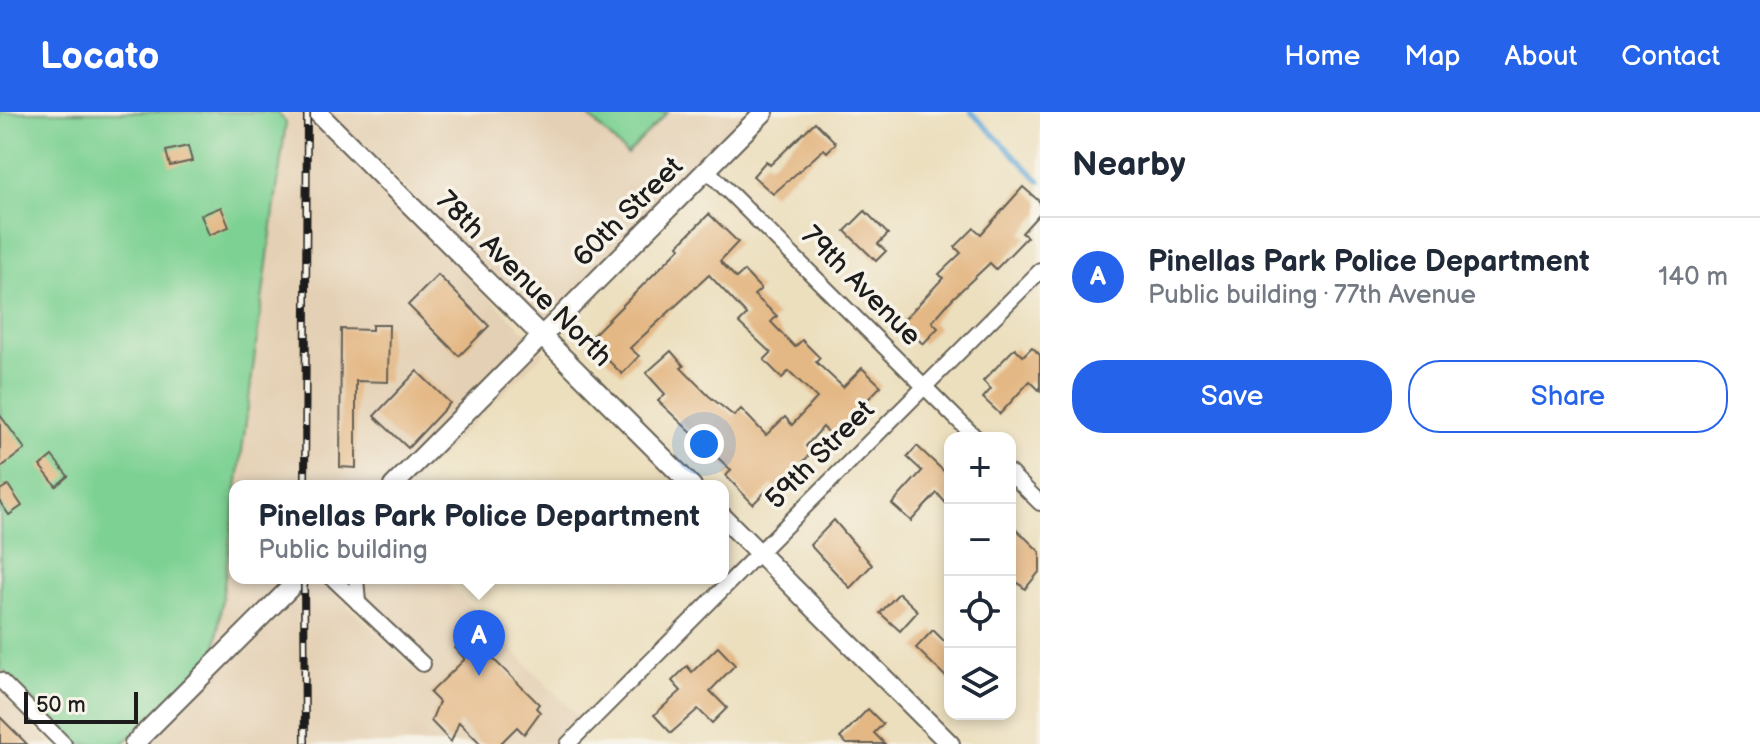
<!DOCTYPE html>
<html lang="en">
<head>
<meta charset="utf-8">
<style>
  body { margin:0; font-family:"Balsamiq Sans",sans-serif; background:#f2f2f3; color:#1f2937 }
  .controls { position:absolute; right:24px; bottom:24px; display:grid; overflow:hidden; border-radius:16px; box-shadow:0 4px 12px #0003 }
  .controls button { width:72px; height:72px; display:grid; place-items:center; padding:0; border:0; border-bottom:2px solid #e0e1e3; background:#fff; color:#1f2937; font:40px sans-serif }
  .scale { position:absolute; left:24px; bottom:20px; width:114px; box-sizing:border-box; padding-left:8px; border:4px solid #1c1c1c; border-top:0; font-size:22px; line-height:28px; white-space:nowrap; color:#1c1c1c; -webkit-text-stroke:6px #f7f3e8; paint-order:stroke }
  .you { position:absolute; left:704px; top:332px; width:28px; height:28px; margin:-20px; border:6px solid #fff; border-radius:50%; background:#1a73e8; box-shadow:0 0 0 12px #1a73e833 }
  .badge { display:grid; place-items:center; width:52px; height:52px; border-radius:50%; background:#2563eb; color:#fff; font-size:26px; font-weight:700 }
  .pin { position:absolute; translate:-50% -66px; filter:drop-shadow(0 2px 4px #0008) }
  .pin::after { content:''; position:absolute; top:42px; width:28px; height:24px; background:inherit; clip-path:polygon(0 0,100% 0,50% 100%) }
  .popup { position:absolute; left:229px; top:368px; width:500px; height:104px; box-sizing:border-box; display:grid; place-content:center; border-radius:16px; background:#fff; filter:drop-shadow(0 2px 6px #0005); font-size:26px; white-space:nowrap; color:#747a83 }
  .popup b { font-size:30px; color:#1f2937 }
  .popup::after { content:''; position:absolute; left:50%; top:100%; margin-left:-16px; border:16px solid transparent; border-top-color:#fff }
  .list { margin:0; padding:0; list-style:none }
  h2 { display:flex; justify-content:space-between; align-items:center; height:104px; margin:0; padding:0 32px; font-size:34px }
  h2 small { font-size:26px; font-weight:400; color:#747a83 }
  .list li { display:grid; grid-template-columns:52px 1fr auto; gap:24px; align-items:center; box-sizing:border-box; height:120px; padding:0 32px; border-top:2px solid #e0e1e3 }
  .list b { display:block; font-size:30px; white-space:nowrap }
  .list p { margin:0; font-size:26px; white-space:nowrap; color:#747a83 }
  .list em { font-size:26px; font-style:normal; color:#747a83 }
  .actions { display:flex; gap:16px; padding:24px 32px }
  .actions a { flex:1; padding:18px 0; border:2px solid #2563eb; border-radius:32px; text-align:center; font-size:28px; color:#2563eb }
  .actions .main { background:#2563eb; color:#fff }
  .icon { flex:none; width:44px; height:44px; fill:none; stroke:currentColor; stroke-width:2; stroke-linecap:round; stroke-linejoin:round }
  .map { position:relative; flex:none; width:1040px; height:632px; overflow:hidden }
  header { display:flex; align-items:center; gap:48px; box-sizing:border-box; height:112px; padding:0 40px; background:#2563eb; color:#fff }
  header strong { font-size:38px }
  nav { display:flex; gap:44px; margin-inline-start:auto; font-size:28px }
  main { display:flex }
  aside { flex:1; background:#fff }
  .map>svg:first-child { display:block }
  .built { fill:#e4d0b4 }
  .green { fill:#7dd193; stroke:#4c7658; stroke-width:2 }
  .lines { fill:none; stroke-linecap:round; stroke-linejoin:round }
  .stream { stroke:#60a8d7; stroke-width:5 }
  .building { fill:#e4b885 }
  .street-casing { stroke:#656055; stroke-width:18 }
  .secondary-casing { stroke:#656055; stroke-width:22 }
  .street { stroke:#fff; stroke-width:14 }
  .secondary { stroke:#fff; stroke-width:18 }
  .rail-casing { stroke:#1c1c1c; stroke-width:8 }
  .rail { stroke:#f7f3e8; stroke-width:5; stroke-dasharray:15; stroke-linecap:butt }
  .labels { text-anchor:middle; dominant-baseline:central; stroke-width:7; stroke-linejoin:round; paint-order:stroke }
  .street-label { font-size:28px; fill:#1c1c1c; stroke:#f7f3e8 }
</style>
</head>
<body>
<header>
<strong>Locato</strong>
<nav><a>Home</a><a>Map</a><a>About</a><a>Contact</a></nav>
</header>
<main>
<div class="map">
<svg width="1040" height="632" viewBox="0 0 1040 632">
  <rect width="100%" height="100%" fill="#f7f3e8"/>
  <filter id="ink" filterUnits="userSpaceOnUse"><feTurbulence type="fractalNoise" baseFrequency=".0125" numOctaves="2"/><feDisplacementMap in="SourceGraphic" scale="16" xChannelSelector="R" yChannelSelector="G"/><feConvolveMatrix kernelMatrix="1 2 1 2 8 2 1 2 1" color-interpolation-filters="sRGB"/></filter>
  <filter id="wash" filterUnits="userSpaceOnUse"><feTurbulence type="fractalNoise" baseFrequency=".006" numOctaves="4" result="noise"/><feDisplacementMap in="SourceGraphic" scale="32" xChannelSelector="R" yChannelSelector="G"/><feGaussianBlur stdDeviation="1.8" result="paint"/><feColorMatrix in="noise" values="0 0 0 0 0 0 0 0 0 0 0 0 0 0 0 0 0 1.4 0 .05"/><feComposite in="paint" operator="in"/></filter>
  <g filter="url(#wash)">
    <rect width="100%" height="100%" fill="#ecdfbe"/>
    <g class="built">
      <polygon points="287,0 304,0 530,225 382,374 237,374"/>
      <polygon points="329,0 754,0 543,213"/>
      <polygon points="541,236 545,240 410,374 404,374"/>
      <polygon points="235,392 235,466 290,466 215,541"/>
      <polygon points="312,466 319,466 422,564 434,551 344,466 443,466 581,608 557,632 146,632"/>
      <polygon points="0,581 51,632 0,632"/>
    </g>
    <g class="green">
      <polygon points="0,0 277,0 286,10 215,541 123,632 77,632 0,556"/>
      <polygon points="584,0 668,0 627,42"/>
    </g>
    <g class="lines">
      <polyline class="stream" points="971,0 1040,69"/>
    </g>
    <g id="blocks">
      <g class="building">
        <polygon points="815,10 836,31 827,40 824,37 773,82 753,64 766,49 770,53"/>
        <polygon points="188,34 192,49 170,54 166,39"/>
        <polygon points="1023,75 1040,90 1040,101 1022,121 1027,125 996,157 990,151 952,187 932,210 938,216 923,232 901,211 943,166 939,162 961,141 955,135 974,116 981,122"/>
        <polygon points="221,95 229,115 209,123 201,103"/>
        <polygon points="865,99 888,122 878,132 886,139 876,149 845,119"/>
        <polygon points="709,102 738,130 720,149 736,166 744,159 761,177 754,183 777,204 771,210 795,235 802,228 820,246 816,250 843,275 862,256 881,274 832,324 823,315 806,334 812,340 786,369 777,378 772,373 753,392 726,364 731,358 658,289 665,282 646,261 671,239 684,254 681,256 709,284 734,304 741,297 766,323 785,305 792,313 817,286 789,259 782,266 764,248 771,241 739,211 747,203 709,163 630,236 639,244 622,262 588,228 680,136 678,133"/>
        <polygon points="438,163 489,214 459,244 408,193"/>
        <polygon points="372,213 389,213 388,270 356,269 356,356 340,355 341,217 372,218"/>
        <polygon points="1032,235 1040,243 1040,279 1030,269 1000,302 983,286 991,277 983,269 1015,236 1023,244"/>
        <polygon points="417,259 450,291 408,336 374,304"/>
        <polygon points="0,303 25,337 0,356"/>
        <polygon points="917,334 950,365 950,396 937,381 911,409 892,392 922,359 907,345"/>
        <polygon points="52,344 68,364 56,374 40,354"/>
        <polygon points="8,373 22,394 9,403 0,390 0,378"/>
        <polygon points="834,408 872,453 850,476 810,433"/>
        <polygon points="1010,411 1040,440 1040,459 1025,477 1010,464"/>
        <polygon points="899,481 918,499 900,519 880,501"/>
        <polygon points="933,518 950,535 950,569 916,536"/>
        <polygon points="468,522 539,592 536,596 540,600 524,622 517,615 500,632 481,632 459,610 451,630 431,609 439,590 430,581 465,547 455,536"/>
        <polygon points="718,535 735,553 710,579 727,596 712,611 698,597 671,621 654,603 681,579 672,569 687,554 692,560"/>
        <polygon points="868,597 883,612 874,621 885,632 847,632 840,626"/>
        <polygon points="0,605 27,632 0,632"/>
      </g>
    </g>
  </g>
  <g filter="url(#ink)">
    <use href="#blocks" fill-opacity="0" stroke="#656055" stroke-width="2"/>
    <g class="lines">
      <defs>
        <g id="street">
          <polyline points="708,59 976,326"/>
          <polyline points="1010,361 1040,391"/>
          <polyline points="332,466 423,552"/>
          <polyline points="356,466 358,491"/>
          <polyline points="0,568 64,632"/>
          <polyline points="568,632 1040,159"/>
        </g>
        <g id="secondary">
          <polyline points="317,0 692,374"/>
          <polyline points="393,374 764,0"/>
          <polyline points="723,405 950,632"/>
          <polyline points="134,632 300,466"/>
        </g>
      </defs>
      <use href="#street" class="street-casing"/>
      <use href="#secondary" class="secondary-casing"/>
      <use href="#street" class="street"/>
      <use href="#secondary" class="secondary"/>
      <defs>
        <g id="rail">
          <polyline points="305,374 307,0"/>
          <polyline points="304,466 305,632"/>
        </g>
      </defs>
      <use href="#rail" class="rail-casing"/>
      <use href="#rail" class="rail"/>
    </g>
  </g>
  <g class="labels">
    <g class="street-label">
      <text transform="translate(628 100) rotate(-45)">60th Street</text>
      <text transform="translate(524 167) rotate(45)">78th Avenue North</text>
      <text transform="translate(861 174) rotate(45)">79th Avenue</text>
      <text transform="translate(820 343) rotate(-45)">59th Street</text>
    </g>
  </g>
</svg>
<div class="controls">
<button>+</button>
<button>−</button>
<button><svg class="icon" aria-label="locate" viewBox="0 0 24 24"><circle cx="12" cy="12" r="6"/><path d="M12 2v4M12 18v4M2 12h4M18 12h4"/></svg></button>
<button><svg class="icon" aria-label="layers" viewBox="0 0 24 24"><path d="M12 4l9 5-9 5-9-5zM3 14l9 5 9-5"/></svg></button>
</div>
<div class="scale">50 m</div>
<div class="you"></div>
<div class="pin badge" style="left:479px;top:564px">A</div>
<div class="popup"><b>Pinellas Park Police Department</b>Public building</div>
</div>
<aside>
<h2>Nearby<small></small></h2>
<ul class="list">
<li><span class="badge">A</span><div><b>Pinellas Park Police Department</b><p>Public building · 77th Avenue</p></div><em>140 m</em></li>
</ul>
<div class="actions"><a class="main">Save</a><a>Share</a></div>
</aside>
</main>
</body>
</html>
